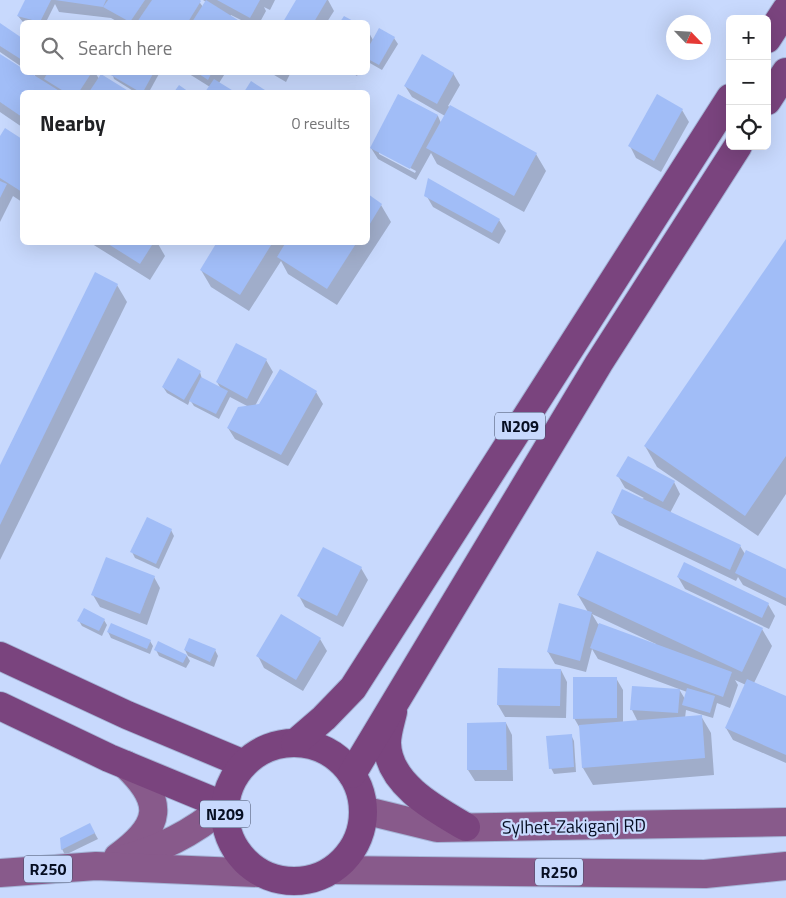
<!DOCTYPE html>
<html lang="en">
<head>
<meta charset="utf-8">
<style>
  body { margin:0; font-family:"Titillium Web",sans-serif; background:#f2f2f2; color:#202124 }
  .controls { position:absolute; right:15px; top:15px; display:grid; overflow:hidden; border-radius:8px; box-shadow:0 5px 20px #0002 }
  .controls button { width:45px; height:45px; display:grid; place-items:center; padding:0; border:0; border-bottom:1px solid #e0e0e0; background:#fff; color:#202124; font:25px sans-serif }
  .compass { position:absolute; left:666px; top:15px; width:45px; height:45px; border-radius:50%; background:#fff; box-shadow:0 5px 20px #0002; rotate:115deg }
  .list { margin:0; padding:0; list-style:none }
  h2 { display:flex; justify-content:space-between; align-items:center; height:65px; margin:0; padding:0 20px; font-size:21px }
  h2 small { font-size:16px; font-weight:400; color:#757577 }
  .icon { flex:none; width:28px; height:28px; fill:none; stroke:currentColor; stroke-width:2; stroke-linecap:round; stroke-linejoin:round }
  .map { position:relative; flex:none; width:786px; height:898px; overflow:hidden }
  .search { position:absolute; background:#fff; box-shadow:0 5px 20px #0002; left:20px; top:20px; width:350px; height:55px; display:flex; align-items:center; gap:12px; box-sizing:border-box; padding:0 18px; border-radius:8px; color:#757577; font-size:19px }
  .panel { position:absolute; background:#fff; box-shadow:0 5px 20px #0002; left:20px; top:90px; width:350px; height:155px; border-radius:8px }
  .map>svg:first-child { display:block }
  .shadow { fill:#0003; fill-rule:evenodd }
  .building { fill:#a1bdf7 }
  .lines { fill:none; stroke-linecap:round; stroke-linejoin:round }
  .primary-casing { stroke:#a5b4d6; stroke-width:30 }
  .highway-casing { stroke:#a5b4d6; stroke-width:30 }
  .primary { stroke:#885a8b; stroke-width:28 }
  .highway { stroke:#7a447e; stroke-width:28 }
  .labels { text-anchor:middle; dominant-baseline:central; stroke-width:4.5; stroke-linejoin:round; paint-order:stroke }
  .shield { fill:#c8d9fd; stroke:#404b64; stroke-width:1 }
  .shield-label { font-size:16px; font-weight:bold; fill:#060e22 }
  .street-label { font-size:18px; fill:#060e22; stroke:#c8d9fd }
</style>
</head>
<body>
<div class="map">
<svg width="786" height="898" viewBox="0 0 786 898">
  <rect width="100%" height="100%" fill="#c8d9fd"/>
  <g class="shadow">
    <polygon points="27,0 198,0 203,7 206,2 203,0 275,0 270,10 264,7 266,11 260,22 245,22 231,15 230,17 239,22 118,22 111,18 59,12 55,4 46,22 23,22 18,16"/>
    <polygon points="297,0 328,0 334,11 327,22 284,22"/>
    <polygon points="0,24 22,39 22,67 0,52"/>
    <polygon points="368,31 373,40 394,38 398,44 382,70 368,62"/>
    <polygon points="0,56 22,70 22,72 34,77 35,75 31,72 95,72 99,79 101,75 128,92 22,92 22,127 0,112"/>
    <polygon points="112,72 160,72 149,92 135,92 114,79"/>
    <polygon points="186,72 226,72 219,83 233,92 207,92 210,87"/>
    <polygon points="269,72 291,72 286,82"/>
    <polygon points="351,72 359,72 357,76"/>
    <path d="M453,73L460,85L448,106L536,154L546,171L524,212L437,164L431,153L416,180L378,159L371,148L399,95L438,116L441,123L445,116L412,97L405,86ZM379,151L416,171L415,173L379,154Z"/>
    <polygon points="682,110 689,122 661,172 636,158 630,146"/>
    <polygon points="5,130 22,141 22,202 13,196 0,222 0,139"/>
    <polygon points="426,195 499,220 506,231 499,244 433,207"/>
    <polygon points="368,196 381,205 391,222 337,305 288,274 281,261 249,311 211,287 201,270 219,242 368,242"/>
    <polygon points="786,241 786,494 758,536 657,467 645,446"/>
    <polygon points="89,242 157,242 165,256 150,280"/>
    <polygon points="117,285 127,302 0,560 0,467"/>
    <polygon points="266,360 273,372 255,406 260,406 281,371 316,392 323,404 288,466 235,439 228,428 249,407 230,397 219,419 194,406 190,400 188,405 167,393 163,387 200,372 202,379 221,389 217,382"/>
    <polygon points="618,476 674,482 680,494 670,513 740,546 745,554 786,571 786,606 743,585 738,577 736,581 619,525 612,513 644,498 625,488"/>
    <polygon points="171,530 174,536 159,569 135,558 132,552"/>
    <polygon points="324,549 361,568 368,580 343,627 305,607 299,596"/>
    <polygon points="154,577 160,588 147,625 100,607 93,595"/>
    <polygon points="678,577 768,604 775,616 769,629 685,589"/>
    <path d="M578,595L762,629L772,646L754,683L786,697V763L733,740L726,728L746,685L735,680L738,685L730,708L717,703L713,718L686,710L685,718L701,716L711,733L714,775L593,785L583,768L581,730L574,718L616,678L623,690V723L638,722L632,710L679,689L685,699L687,692L598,659L592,649L586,672L555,664L548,652L588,612ZM592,614L656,644V646L598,624Z"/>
    <polygon points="104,620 107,625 102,636 82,626 79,621"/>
    <polygon points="108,632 150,641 153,646 150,654 111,638"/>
    <polygon points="320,639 327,651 303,691 264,668 258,656"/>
    <polygon points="156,650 187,656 190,661 186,668 159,656"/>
    <polygon points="185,650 215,650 218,656 214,667 188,656"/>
    <polygon points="499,669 561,670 567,682 566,718 505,717 498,705"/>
    <polygon points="506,723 512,735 513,781 475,781 468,770"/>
    <polygon points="571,735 574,741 576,772 554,774 551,768"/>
    <polygon points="93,830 98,839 65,855 62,849"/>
  </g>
  <g class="building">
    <polygon points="25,0 51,0 40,22 17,16"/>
    <polygon points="55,0 106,0 103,7"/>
    <polygon points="108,0 145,0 130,22 103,7"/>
    <polygon points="152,0 200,0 201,1 188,22 137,22"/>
    <polygon points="206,0 241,22 192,22"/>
    <polygon points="217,0 260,0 250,18"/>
    <polygon points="296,0 327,0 314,22 283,22"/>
    <polygon points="344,16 355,22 340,22"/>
    <polygon points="0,23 22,38 22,60 0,46"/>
    <polygon points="379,28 395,37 379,65 368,59 368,48"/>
    <polygon points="0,54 22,68 22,72 29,72 61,92 22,92 22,117 0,102"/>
    <polygon points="422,54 454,73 437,104 404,86"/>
    <polygon points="48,72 92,72 79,92 65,92 44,79"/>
    <polygon points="110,72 154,72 143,92 140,92 109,74"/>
    <polygon points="196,72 212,72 208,80"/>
    <polygon points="101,74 130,92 89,92"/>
    <polygon points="214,79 235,92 205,92"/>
    <polygon points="251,81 268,92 244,92"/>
    <polygon points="179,85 189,92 174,92"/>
    <polygon points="398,94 438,115 410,169 370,148"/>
    <polygon points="657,94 683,109 654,161 628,146"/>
    <polygon points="450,105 537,153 514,196 426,148"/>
    <polygon points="5,128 22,139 22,192 0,178 0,136"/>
    <polygon points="428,178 500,219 492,233 424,196"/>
    <polygon points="0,181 7,184 0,198"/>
    <polygon points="368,194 382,204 368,227"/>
    <polygon points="786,239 786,456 745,516 644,446"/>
    <polygon points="105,242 154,242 140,264"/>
    <polygon points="217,242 273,242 240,295 200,270"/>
    <polygon points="286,242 357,242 327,289 277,257"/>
    <polygon points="95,272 118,284 0,525 0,465"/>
    <polygon points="236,343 267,359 247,399 216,382"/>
    <polygon points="178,358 201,371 184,400 162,387"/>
    <polygon points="280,369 317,391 281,455 227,428 238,407 259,404"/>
    <polygon points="201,377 228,391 216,414 189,401"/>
    <polygon points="628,456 675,481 663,502 616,476"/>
    <polygon points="622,489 741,545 730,570 611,513"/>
    <polygon points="147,517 172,529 156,564 130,552"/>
    <polygon points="323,547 362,567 337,616 297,596"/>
    <polygon points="746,550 786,569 786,598 735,573"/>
    <polygon points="597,551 763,628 742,672 577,595"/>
    <polygon points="106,557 155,576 140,614 91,595"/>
    <polygon points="684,562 769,603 762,618 677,577"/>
    <polygon points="559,603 592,612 580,661 547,652"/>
    <polygon points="84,608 105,619 99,631 77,621"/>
    <polygon points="281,614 321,638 296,680 256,656"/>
    <polygon points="111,623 151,640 147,649 107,632"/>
    <polygon points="599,623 732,672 723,697 590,648"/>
    <polygon points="189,638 216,649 210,662 184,650"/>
    <polygon points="158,641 187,655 183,663 154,650"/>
    <polygon points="498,668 561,669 560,706 497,705"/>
    <polygon points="573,677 617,677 617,718 573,719"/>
    <polygon points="747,679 786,696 786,755 725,728"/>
    <polygon points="632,686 680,689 678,713 630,710"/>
    <polygon points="687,688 715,696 710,713 682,705"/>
    <polygon points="702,715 705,758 582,768 579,725"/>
    <polygon points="506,722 507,770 467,770 467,723"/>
    <polygon points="572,734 574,767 549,769 546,736"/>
    <polygon points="90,823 95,833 61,850 60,838"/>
  </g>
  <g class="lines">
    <defs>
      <g id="primary">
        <polyline points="363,810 437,828 786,822"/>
        <path d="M118,857C162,825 165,802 126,765"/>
        <path d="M119,860C158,851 194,832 225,806"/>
        <polyline points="333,870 705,874 786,866"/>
        <polyline points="0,873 96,866 259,873"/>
      </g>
      <g id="highway">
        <polyline points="767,39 786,10"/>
        <polyline points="767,101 786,72"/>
        <polyline points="0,656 127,715 244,764"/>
        <polyline points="0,706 109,758 225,806"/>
        <path d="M393,712C391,721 387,733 387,743C388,784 435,809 466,827"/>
        <circle cx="294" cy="812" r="69"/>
        <polyline points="295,743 324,718 353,688 730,98"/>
        <polyline points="352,774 599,363 738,146"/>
      </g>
    </defs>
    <use href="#primary" class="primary-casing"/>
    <use href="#highway" class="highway-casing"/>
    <use href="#primary" class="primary"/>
    <use href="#highway" class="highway"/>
  </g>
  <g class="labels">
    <g class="shield">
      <rect x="495" y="412.5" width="50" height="27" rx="4"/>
      <rect x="200" y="800.5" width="50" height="27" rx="4"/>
      <rect x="24" y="855.5" width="48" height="27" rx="4"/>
      <rect x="535" y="858.5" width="48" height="27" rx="4"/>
    </g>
    <g class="shield-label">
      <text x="520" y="426">N209</text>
      <text x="225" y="814">N209</text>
      <text x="48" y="869">R250</text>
      <text x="559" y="872">R250</text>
    </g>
    <g class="street-label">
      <text transform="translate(574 826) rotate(-1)">Sylhet-Zakiganj RD</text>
    </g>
  </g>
</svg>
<div class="controls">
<button>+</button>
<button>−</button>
<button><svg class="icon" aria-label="locate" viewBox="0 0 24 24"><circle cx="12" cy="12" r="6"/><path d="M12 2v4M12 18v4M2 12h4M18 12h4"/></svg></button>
</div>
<svg class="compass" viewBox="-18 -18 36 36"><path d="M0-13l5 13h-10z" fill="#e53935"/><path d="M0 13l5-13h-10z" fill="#757577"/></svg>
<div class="search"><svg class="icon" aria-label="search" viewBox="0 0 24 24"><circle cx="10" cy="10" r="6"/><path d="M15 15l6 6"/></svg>Search here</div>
<section class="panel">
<h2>Nearby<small>0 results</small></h2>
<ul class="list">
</ul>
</section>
</div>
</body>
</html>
